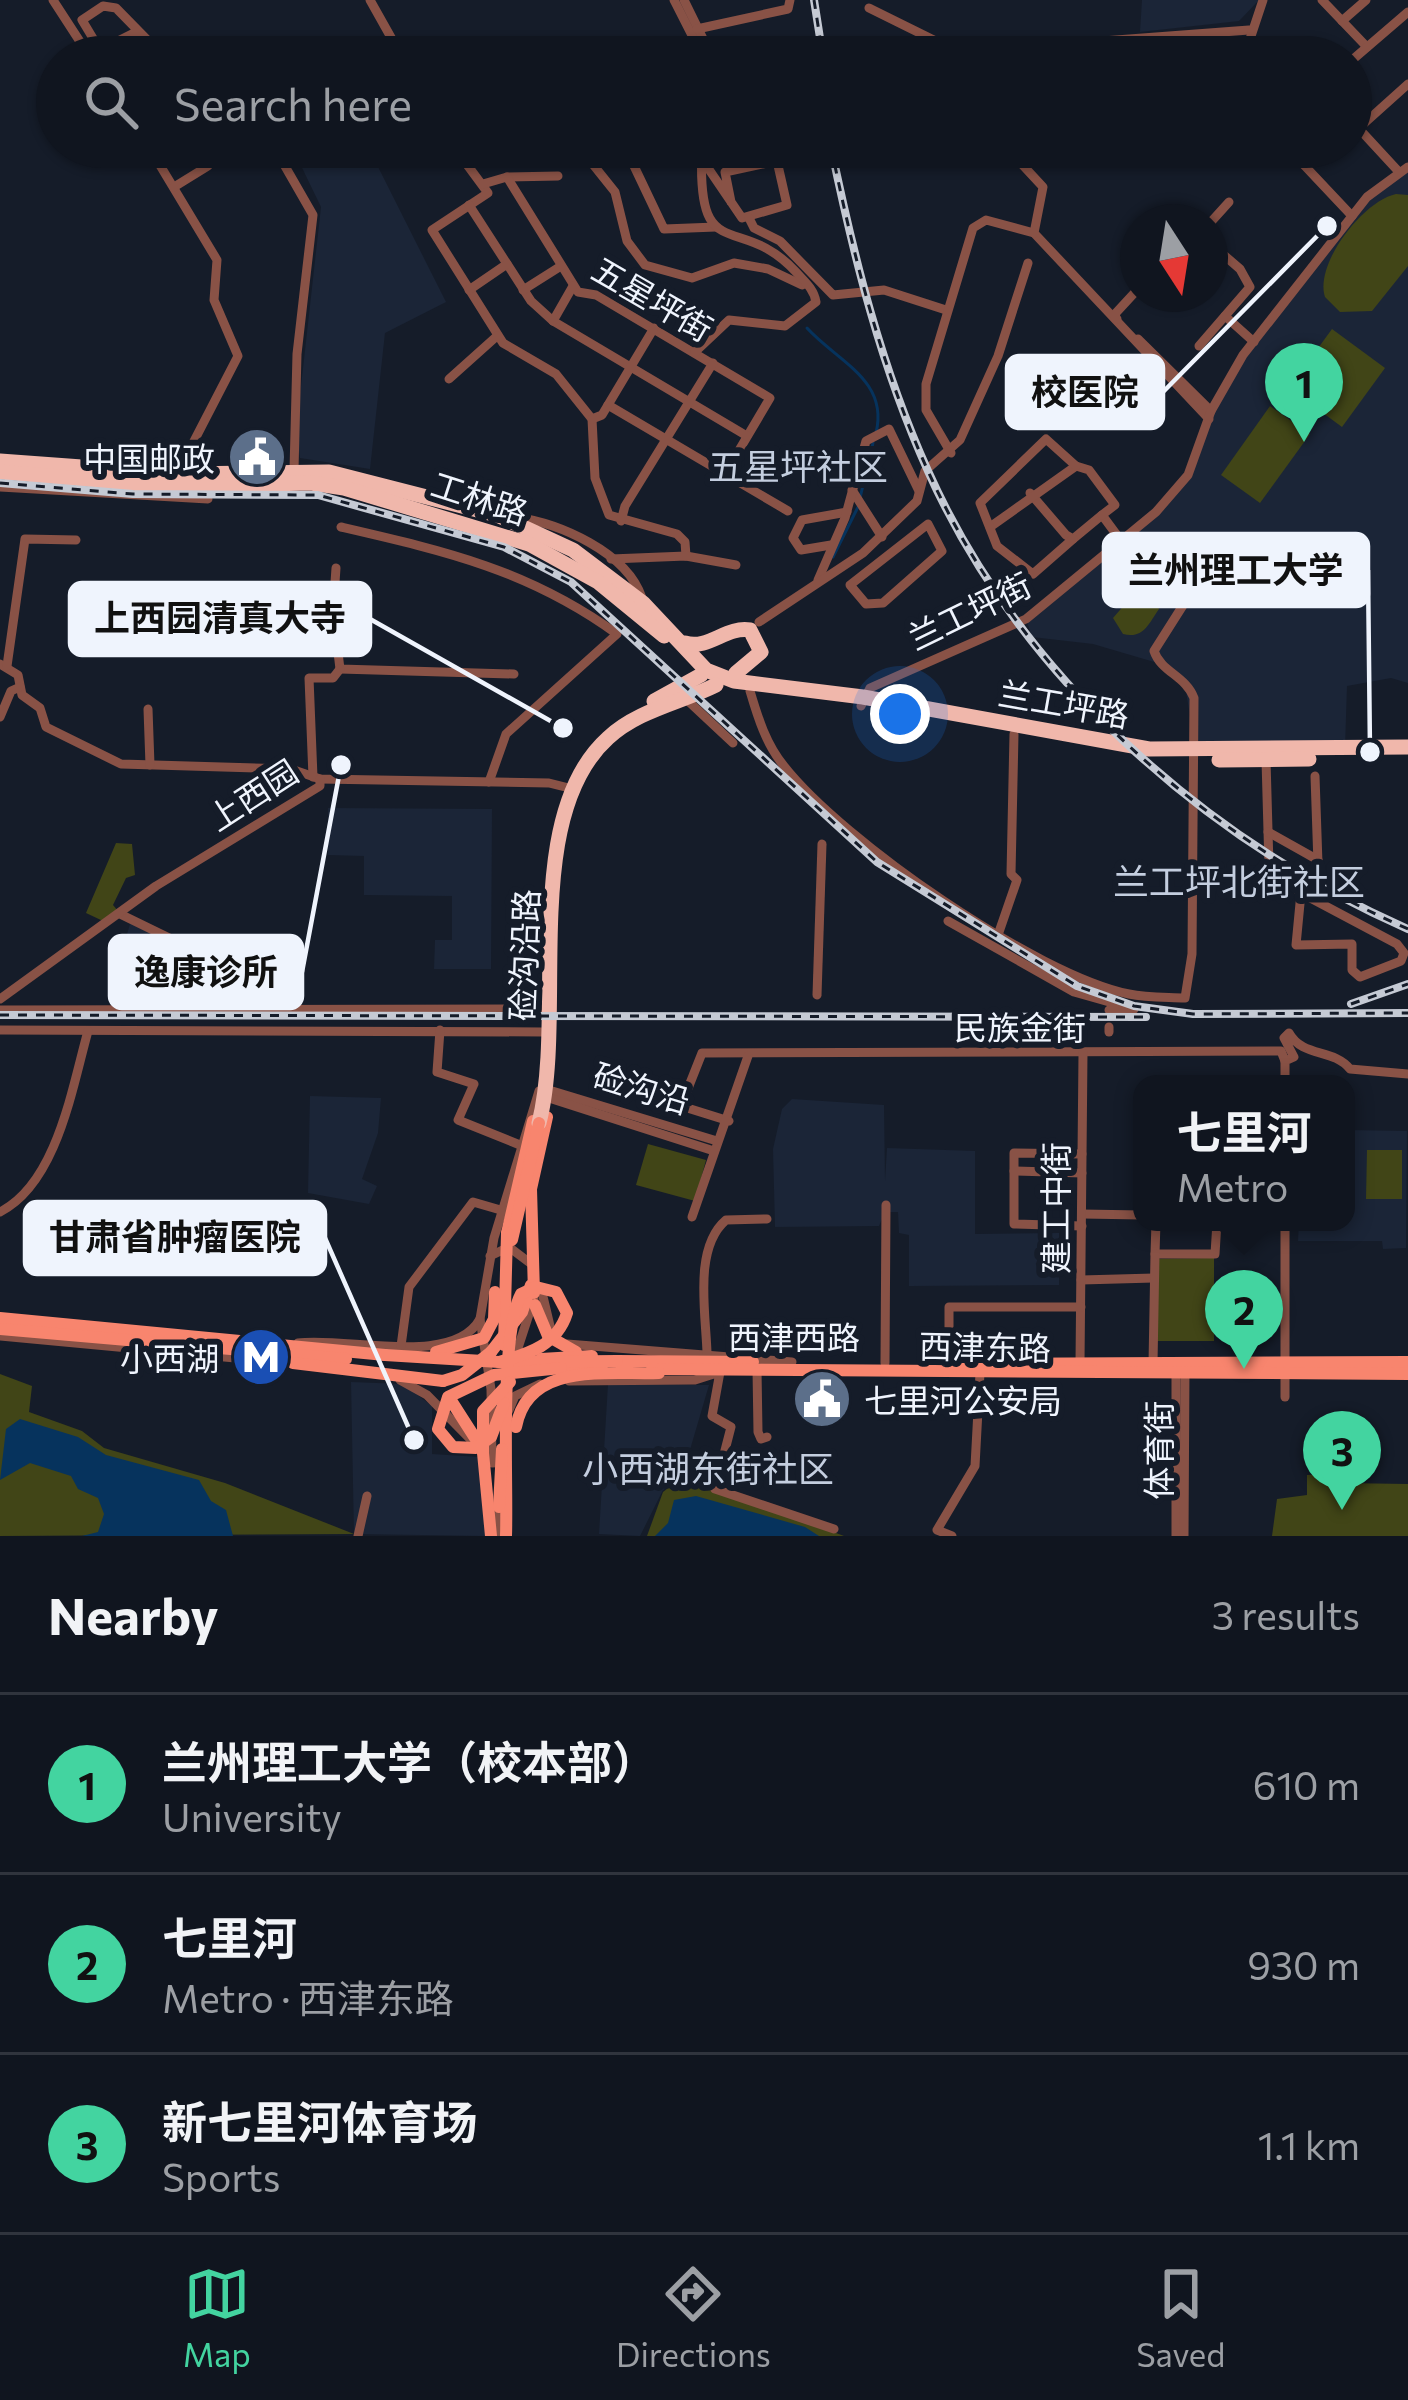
<!DOCTYPE html>
<html lang="en">
<head>
<meta charset="utf-8">
<style>
  body { margin:0; font-family:Commissioner,"Noto Sans SC",sans-serif; background:#1e222c; color:#f1f3f6 }
  .compass { position:absolute; left:1120px; top:204px; width:108px; height:108px; border-radius:50%; background:#10151f; box-shadow:0 3px 9px #0004; rotate:168deg }
  .you { position:absolute; left:900px; top:714px; width:42px; height:42px; margin:-30px; border:9px solid #fff; border-radius:50%; background:#1a73e8; box-shadow:0 0 0 18px #1a73e833 }
  .badge { display:grid; place-items:center; width:78px; height:78px; border-radius:50%; background:#43d4a0; color:#111; font-size:39px; font-weight:700 }
  .pin { position:absolute; translate:-50% -99px; filter:drop-shadow(0 3px 6px #0008) }
  .pin::after { content:''; position:absolute; top:63px; width:42px; height:36px; background:inherit; clip-path:polygon(0 0,100% 0,50% 100%) }
  .popup { position:absolute; left:1133px; top:1075px; width:222px; height:156px; box-sizing:border-box; display:grid; place-content:center; border-radius:24px; background:#10151f; filter:drop-shadow(0 3px 9px #0005); font-size:39px; white-space:nowrap; color:#9c9fa4 }
  .popup b { font-size:45px; color:#f1f3f6 }
  .popup::after { content:''; position:absolute; left:50%; top:100%; margin-left:-24px; border:24px solid transparent; border-top-color:#10151f }
  .list { margin:0; padding:0; list-style:none }
  h2 { display:flex; justify-content:space-between; align-items:center; height:156px; margin:0; padding:0 48px; font-size:51px }
  h2 small { font-size:39px; font-weight:400; color:#9c9fa4 }
  .list li { display:grid; grid-template-columns:78px 1fr auto; gap:36px; align-items:center; box-sizing:border-box; height:180px; padding:0 48px; border-top:3px solid #30343d }
  .list b { display:block; font-size:45px; white-space:nowrap }
  .list p { margin:0; font-size:39px; white-space:nowrap; color:#9c9fa4 }
  .list em { font-size:39px; font-style:normal; color:#9c9fa4 }
  .icon { flex:none; width:66px; height:66px; fill:none; stroke:currentColor; stroke-width:2; stroke-linecap:round; stroke-linejoin:round }
  .map { position:relative; flex:none; width:1408px; height:1536px; overflow:hidden }
  .search { position:absolute; background:#10151f; box-shadow:0 3px 9px #0004; left:36px; right:36px; top:36px; height:132px; display:flex; align-items:center; gap:30px; box-sizing:border-box; padding:0 42px; border-radius:66px; color:#9c9fa4; font-size:45px }
  .sheet { height:696px; background:#10151f }
  nav { display:flex; justify-content:space-around; align-items:center; box-sizing:border-box; height:168px; border-top:3px solid #30343d; background:#10151f; font-size:33px; color:#9c9fa4 }
  nav a { display:grid; justify-items:center; gap:6px }
  nav .on { color:#43d4a0 }
  .map>svg:first-child { display:block }
  .built { fill:#1b2537 }
  .green { fill:#414517 }
  .water { fill:#06335d }
  .lines { fill:none; stroke-linecap:round; stroke-linejoin:round }
  .stream { stroke:#06335d; stroke-width:3 }
  .minor-tunnel { stroke:#363c49; stroke-width:9; stroke-dasharray:9 4.5; stroke-linecap:butt }
  .minor { stroke:#895246; stroke-width:9 }
  .major { stroke:#f8856e; stroke-width:12 }
  .highway { stroke:#f0b7ab; stroke-width:15 }
  .rail-casing { stroke:#c5cad4; stroke-width:8 }
  .rail { stroke:#151c29; stroke-width:3; stroke-dasharray:9; stroke-linecap:butt }
  .major-bridge { stroke:#f8856e; stroke-width:12 }
  .labels { text-anchor:middle; dominant-baseline:central; stroke-width:12; stroke-linejoin:round; paint-order:stroke }
  .street-label { font-size:33px; fill:#eff4fd; stroke:#151c29 }
  .poi-label { font-size:33px; fill:#eff4fd; stroke:#151c29; text-anchor:end }
  .neighbourhood-label { font-size:36px; fill:#c4cedf; stroke:#151c29 }
  .leader { fill:none; stroke:#eff4fd; stroke-width:4.5 }
  .callout-dot { fill:#eff4fd; stroke:#151c29; stroke-width:4.5 }
  .callout { fill:#eff4fd; stroke:#eff4fd; stroke-width:4.5 }
  .callout-label { font-size:36px; text-anchor:middle; font-weight:bold; fill:#111 }
</style>
</head>
<body>
<div class="map">
<svg width="1408" height="1536" viewBox="0 0 1408 1536">
  <rect width="100%" height="100%" fill="#151c29"/>
  <g class="built">
    <polygon points="1142,0 1259,0 1239,21 1140,32"/>
    <polygon points="292,147 368,147 446,302 385,333 370,469 300,458 296,431 321,207"/>
    <polygon points="1408,167 1408,683 1391,678 1347,686 1345,748 1196,751 1184,680 1161,664 1093,644 1032,637 1026,619 1182,483 1222,388 1367,197"/>
    <polygon points="328,808 492,809 491,969 434,969 435,940 452,940 452,896 364,895 364,856 328,855"/>
    <polygon points="131,921 186,946 174,978 154,971 148,984 113,980"/>
    <polygon points="310,1096 381,1098 378,1133 362,1179 377,1186 369,1204 308,1193"/>
    <polygon points="792,1099 884,1105 885,1181 887,1148 975,1151 975,1234 1059,1233 1059,1285 909,1286 909,1235 899,1233 898,1212 885,1212 879,1226 775,1227 773,1149 782,1109"/>
    <polygon points="1346,1130 1407,1131 1406,1248 1383,1249 1382,1241 1298,1241 1299,1222 1346,1222"/>
    <polygon points="351,1382 403,1384 432,1406 432,1454 480,1457 486,1536 354,1534"/>
    <polygon points="608,1384 709,1385 682,1477 663,1490 640,1536 599,1534"/>
  </g>
  <g class="green">
    <path d="M1396,194L1408,195V266L1372,311L1340,312L1325,297C1314,264 1363,201 1396,194Z"/>
    <polygon points="1332,329 1385,368 1342,427 1289,388"/>
    <polygon points="1270,406 1310,434 1260,503 1221,475"/>
    <polygon points="1300,538 1324,555 1290,602 1266,585"/>
    <path d="M1139,588L1151,590L1159,609C1148,625 1143,639 1123,634L1113,618Z"/>
    <polygon points="116,843 132,844 135,875 126,878 113,905 118,911 103,921 86,913"/>
    <polygon points="648,1144 706,1160 695,1201 636,1185"/>
    <polygon points="1367,1150 1402,1150 1402,1199 1366,1199"/>
    <polygon points="1214,1258 1214,1341 1152,1341 1152,1259"/>
    <polygon points="0,1374 32,1386 29,1412 82,1431 104,1448 225,1483 354,1534 0,1536"/>
    <polygon points="1341,1473 1343,1483 1408,1484 1408,1536 1272,1536 1277,1499 1307,1495 1307,1475"/>
    <polygon points="681,1478 707,1490 714,1487 844,1536 647,1536 663,1492"/>
  </g>
  <g class="water">
    <polygon points="20,1419 78,1437 106,1455 199,1480 211,1501 226,1510 233,1536 82,1536 98,1532 104,1514 98,1498 78,1489 71,1476 30,1463 0,1480 6,1429"/>
    <polygon points="696,1496 805,1527 819,1536 655,1536 668,1523 674,1500"/>
  </g>
  <g class="lines">
    <g class="stream">
      <path d="M807,328C838,362 889,380 876,433"/>
      <polyline points="860,498 873,443"/>
      <polyline points="833,557 858,507"/>
    </g>
    <polyline class="minor-tunnel" points="1301,893 1318,864"/>
    <g class="minor">
      <polyline points="53,0 90,57"/>
      <polyline points="370,0 402,57"/>
      <polyline points="674,0 703,57"/>
      <polyline points="684,0 712,57"/>
      <polyline points="1322,0 1367,47"/>
      <polyline points="869,8 958,52 1249,30"/>
      <polyline points="1342,21 1366,0"/>
      <polyline points="697,29 788,9 790,0"/>
      <polyline points="138,31 100,50 82,20 103,6 116,8 164,57"/>
      <polyline points="549,51 551,57"/>
      <polyline points="186,57 203,57"/>
      <polyline points="1244,57 1263,0"/>
      <polyline points="1351,61 1408,12"/>
      <polyline points="1351,120 1399,172"/>
      <polyline points="1359,128 1408,84"/>
      <polyline points="149,147 217,260 214,300 238,356 178,472"/>
      <polyline points="274,147 313,215 297,354 294,470"/>
      <polyline points="454,147 488,193 432,230 503,343 556,374 592,419 595,478 609,515 677,534 685,542 686,556"/>
      <polyline points="579,147 615,192 627,241 645,265 692,278 734,263 768,269 802,285"/>
      <polyline points="625,147 664,229 716,227"/>
      <polyline points="1006,147 1043,187 1034,233 1209,419"/>
      <polyline points="1287,147 1352,216"/>
      <polyline points="707,153 708,168 742,218 787,205 777,161 725,172 731,202"/>
      <polyline points="507,177 558,176"/>
      <polyline points="483,184 507,177 578,292 596,295 770,398 725,474"/>
      <polyline points="174,187 208,166 206,147"/>
      <polyline points="469,205 531,301 553,321 747,436"/>
      <polyline points="749,218 754,228 780,241 833,295 884,290 946,310"/>
      <polyline points="1210,223 1229,202"/>
      <polyline points="469,290 507,264"/>
      <polyline points="523,290 561,266"/>
      <polyline points="1225,316 1254,342"/>
      <polyline points="1117,319 1114,315 1138,289"/>
      <polyline points="553,321 573,286"/>
      <polyline points="1138,339 1211,411"/>
      <polyline points="1199,346 1250,287 1240,269 1210,243"/>
      <path d="M695,352L729,320L785,326L816,302C814,289 805,282 796,272C739,210 696,270 702,147"/>
      <polyline points="449,379 497,336"/>
      <polyline points="608,405 788,511"/>
      <polyline points="592,419 602,415 654,328"/>
      <polyline points="951,453 926,410 926,384 973,228 986,220 1034,233"/>
      <polyline points="0,487 208,499"/>
      <polyline points="852,490 882,537"/>
      <polyline points="1030,493 1066,535 1073,539 1102,515 1122,542"/>
      <path d="M515,517C559,523 627,552 642,598"/>
      <polyline points="621,521 625,506 713,363"/>
      <polygon points="928,524 942,551 883,603 866,604 850,585"/>
      <path d="M341,527C445,551 529,570 617,634L506,734L489,782"/>
      <polyline points="990,527 1076,466 1089,470 1115,505 1102,515"/>
      <polyline points="1073,539 1033,574 997,546 980,503 1046,439 1076,466"/>
      <polyline points="831,545 801,550 793,538 802,520 847,512"/>
      <polyline points="611,559 686,556 736,565"/>
      <polyline points="336,568 333,611 340,669 514,674"/>
      <polyline points="818,580 845,518 866,441 889,429 919,491"/>
      <polyline points="759,622 863,553 917,501 925,471 960,440 998,356 1028,263"/>
      <polyline points="0,664 18,675 22,695 40,708 46,727 121,764 291,769 320,779 549,783 573,789"/>
      <polyline points="7,666 25,539 76,540"/>
      <path d="M750,691C758,718 766,744 784,766C843,841 1036,975 1129,994C1147,998 1167,997 1185,998L1192,954L1194,698C1186,676 1161,672 1154,651L1194,588"/>
      <polyline points="687,700 733,743"/>
      <polyline points="861,706 870,688 1026,619 1156,512 1188,475 1211,411 1243,355 1367,197 1408,167"/>
      <polyline points="148,709 150,765"/>
      <polyline points="0,717 11,691 20,687"/>
      <polyline points="1266,760 1269,866 1301,893 1296,945 1352,944 1352,970 1360,977 1401,961 1404,953 1397,944 1301,893"/>
      <polyline points="1315,776 1318,864"/>
      <polyline points="313,777 309,678 333,678 340,669"/>
      <polyline points="1268,832 1318,860"/>
      <polyline points="120,914 196,951 183,996"/>
      <polyline points="948,921 1074,992 1134,1009 1109,1010"/>
      <polyline points="999,932 1017,880 1011,874 1014,734"/>
      <polyline points="817,995 822,844"/>
      <polyline points="0,999 156,886 320,786 320,779"/>
      <polyline points="0,1010 544,1009"/>
      <polyline points="0,1030 544,1032"/>
      <polyline points="440,1030 437,1072 474,1084 458,1120 520,1145"/>
      <polyline points="1109,1032 1109,1027"/>
      <path d="M1285,1084V1061L1294,1057L1284,1038L1289,1033C1303,1058 1333,1048 1350,1069L1408,1074"/>
      <polyline points="549,1090 717,1141"/>
      <polyline points="549,1098 714,1151"/>
      <polyline points="729,1121 681,1106 702,1053 1281,1051 1285,1061"/>
      <polyline points="1014,1171 1082,1173"/>
      <path d="M0,1212C57,1183 72,1088 88,1031"/>
      <polyline points="1082,1214 1142,1215"/>
      <polyline points="692,1217 748,1056"/>
      <polyline points="1156,1222 1155,1254 1215,1254 1217,1222"/>
      <polyline points="1082,1226 1014,1224 1014,1153 1082,1154"/>
      <polyline points="490,1256 509,1247 530,1263"/>
      <polyline points="1081,1280 1154,1278"/>
      <polyline points="541,1288 551,1330"/>
      <polyline points="0,1336 268,1361"/>
      <path d="M298,1343C345,1336 453,1368 480,1319"/>
      <polyline points="567,1344 792,1362"/>
      <polyline points="401,1346 409,1287 473,1202 504,1211"/>
      <path d="M707,1353C706,1314 693,1248 726,1220L767,1219"/>
      <polyline points="513,1363 534,1299"/>
      <polyline points="885,1363 886,1205"/>
      <polyline points="1080,1363 1083,1053"/>
      <polyline points="949,1364 949,1307 1081,1307"/>
      <polyline points="1153,1364 1155,1254"/>
      <polyline points="1176,1367 1176,1536"/>
      <polyline points="757,1370 758,1432 761,1439 767,1437"/>
      <polyline points="400,1380 427,1395 478,1447"/>
      <polyline points="569,1381 695,1380 720,1372 712,1416 731,1427 715,1489 834,1529"/>
      <polyline points="1285,1397 1285,1222"/>
      <polyline points="509,1410 515,1396 540,1384"/>
      <polyline points="507,1462 492,1463 491,1389 480,1319 494,1238 539,1091"/>
      <polyline points="497,1505 497,1536"/>
      <polyline points="358,1536 367,1496"/>
      <polyline points="952,1536 937,1530 975,1466 980,1373"/>
      <polyline points="1184,1536 1185,1367"/>
    </g>
    <g class="major">
      <polyline points="507,1233 533,1121"/>
      <polyline points="534,1293 531,1189 547,1117"/>
      <polyline points="535,1305 548,1336 576,1352"/>
      <polyline points="0,1318 385,1355"/>
      <polyline points="0,1329 346,1359"/>
      <polyline points="491,1352 522,1312 531,1285"/>
      <polyline points="541,1359 592,1356"/>
      <polyline points="617,1361 753,1362"/>
      <polyline points="293,1363 443,1381"/>
      <polyline points="953,1364 1408,1362"/>
      <polyline points="561,1368 602,1369"/>
      <polyline points="652,1369 1408,1374"/>
      <polyline points="483,1453 491,1536"/>
    </g>
    <g class="highway">
      <polyline points="0,461 177,474 329,472 497,515 573,550 643,603 706,670 734,681 863,697 1149,749 1408,747"/>
      <polyline points="0,472 166,486 311,483 344,488 529,544 598,582 664,636"/>
      <path d="M685,643C709,650 726,626 750,630L761,652L736,673"/>
      <polyline points="654,701 701,675"/>
      <polyline points="1219,760 1309,759"/>
      <path d="M539,1123C567,1014 519,818 608,738C638,710 680,703 716,685"/>
    </g>
    <defs>
      <g id="rail">
        <polyline points="814,0 823,57"/>
        <path d="M831,147C854,258 881,367 928,471C1020,676 1205,840 1408,929"/>
        <polyline points="0,483 133,494 318,495 504,547 571,582 877,862 1077,986 1134,1006 1193,1014 1408,1013"/>
        <polyline points="1351,1004 1408,984"/>
        <polyline points="0,1015 1146,1017"/>
      </g>
    </defs>
    <use href="#rail" class="rail-casing"/>
    <use href="#rail" class="rail"/>
    <g class="major-bridge">
      <polyline points="512,1240 539,1123"/>
      <polyline points="504,1345 507,1233"/>
      <polyline points="436,1352 484,1338 494,1319 495,1292"/>
      <polyline points="385,1355 499,1362 617,1361"/>
      <path d="M499,1362C529,1354 557,1345 567,1313L556,1292L536,1287L521,1294C499,1336 508,1481 506,1536"/>
      <polyline points="443,1381 462,1375 491,1352"/>
      <polyline points="452,1402 477,1441"/>
      <polyline points="504,1403 491,1437 476,1448 453,1447 438,1429 448,1397 494,1375 561,1368"/>
      <path d="M516,1427C528,1361 607,1375 659,1373"/>
      <polyline points="483,1452 483,1411 510,1382"/>
      <polyline points="499,1507 502,1449"/>
    </g>
  </g>
  <defs>
    <symbol id="civic-disc" viewBox="-11 -11 22 22"><circle r="9.5" fill="#5c6f8a" stroke="#151c29"/><path d="M-.6-6.5H3V-4.5H.6V-3L4-1V1h2V6H-6V1h2V-1L-.6-3ZM-1.2 2.5V6h2.4V2.5Z" fill="#fff"/></symbol>
    <symbol id="metro-disc" viewBox="-11 -11 22 22"><circle r="9.5" fill="#1a4fb4" stroke="#151c29"/><path d="M-5.5 5V-5H-3L0 0L3-5H5.5V5H3V-.5L0 4L-3-.5V5Z" fill="#fff"/></symbol>
  </defs>
  <g fill-rule="evenodd">
    <use href="#civic-disc" x="224" y="424" width="66" height="66"/>
    <use href="#metro-disc" x="228" y="1324" width="66" height="66"/>
    <use href="#civic-disc" x="789" y="1366" width="66" height="66"/>
  </g>
  <g class="labels">
    <g class="street-label">
      <text transform="translate(653 298) rotate(30)">五星坪街</text>
      <text transform="translate(480 497) rotate(18)">工林路</text>
      <text transform="translate(969 610) rotate(-26)">兰工坪街</text>
      <text transform="translate(1064 703) rotate(10)">兰工坪路</text>
      <text transform="translate(252 794) rotate(-33)">上西园</text>
      <text transform="translate(523 955) rotate(-88)">硷沟沿路</text>
      <text x="1020" y="1026">民族金街</text>
      <text transform="translate(642 1087) rotate(17)">硷沟沿</text>
      <text transform="translate(1054 1208) rotate(-90)">建工中街</text>
      <text x="794" y="1336">西津西路</text>
      <text transform="translate(985 1346) rotate(1)">西津东路</text>
      <text transform="translate(1157 1450) rotate(-90)">体育街</text>
    </g>
    <g class="poi-label">
      <text x="215" y="457">中国邮政</text>
      <text x="219" y="1357">小西湖</text>
      <text x="864" y="1399" text-anchor="start">七里河公安局</text>
    </g>
    <g class="neighbourhood-label">
      <text x="798" y="465">五星坪社区</text>
      <text x="1239" y="880">兰工坪北街社区</text>
      <text x="708" y="1467">小西湖东街社区</text>
    </g>
  </g>
  <path class="leader" d="M1327 226L1163 392M1370 752L1368 570M563 728L370 619M341 765L302 972M414 1440L325 1238"/>
  <g class="callout-dot">
    <circle cx="1327" cy="226" r="12"/>
    <circle cx="1370" cy="752" r="12"/>
    <circle cx="563" cy="728" r="12"/>
    <circle cx="341" cy="765" r="12"/>
    <circle cx="414" cy="1440" r="12"/>
  </g>
  <g class="callout">
    <rect x="1007" y="356" width="156" height="72" rx="12"/>
    <rect x="1104" y="534" width="264" height="72" rx="12"/>
    <rect x="70" y="583" width="300" height="72" rx="12"/>
    <rect x="110" y="936" width="192" height="72" rx="12"/>
    <rect x="25" y="1202" width="300" height="72" rx="12"/>
  </g>
  <g class="callout-label">
    <text x="1085" y="405">校医院</text>
    <text x="1236" y="583">兰州理工大学</text>
    <text x="220" y="631">上西园清真大寺</text>
    <text x="206" y="985">逸康诊所</text>
    <text x="175" y="1250">甘肃省肿瘤医院</text>
  </g>
</svg>
<svg class="compass" viewBox="-18 -18 36 36"><path d="M0-13l5 13h-10z" fill="#e53935"/><path d="M0 13l5-13h-10z" fill="#9c9fa4"/></svg>
<div class="you"></div>
<div class="pin badge" style="left:1304px;top:442px">1</div>
<div class="pin badge" style="left:1244px;top:1369px">2</div>
<div class="popup"><b>七里河</b>Metro</div>
<div class="pin badge" style="left:1342px;top:1510px">3</div>
<div class="search"><svg class="icon" aria-label="search" viewBox="0 0 24 24"><circle cx="10" cy="10" r="6"/><path d="M15 15l6 6"/></svg>Search here</div>
</div>
<section class="sheet">
<h2>Nearby<small>3 results</small></h2>
<ul class="list">
<li><span class="badge">1</span><div><b>兰州理工大学（校本部）</b><p>University</p></div><em>610 m</em></li>
<li><span class="badge">2</span><div><b>七里河</b><p>Metro · 西津东路</p></div><em>930 m</em></li>
<li><span class="badge">3</span><div><b>新七里河体育场</b><p>Sports</p></div><em>1.1 km</em></li>
</ul>
</section>
<nav>
<a class="on"><svg class="icon" aria-label="map" viewBox="0 0 24 24"><path d="M3 6l6-2 6 2 6-2v14l-6 2-6-2-6 2zM9 4v14M15 6v14"/></svg>Map</a>
<a><svg class="icon" aria-label="directions" viewBox="0 0 24 24"><path d="M12 3l9 9-9 9-9-9zM9 14v-3h6M13 9l2 2-2 2"/></svg>Directions</a>
<a><svg class="icon" aria-label="saved" viewBox="0 0 24 24"><path d="M7 4h10v16l-5-4-5 4z"/></svg>Saved</a>
</nav>
</body>
</html>
